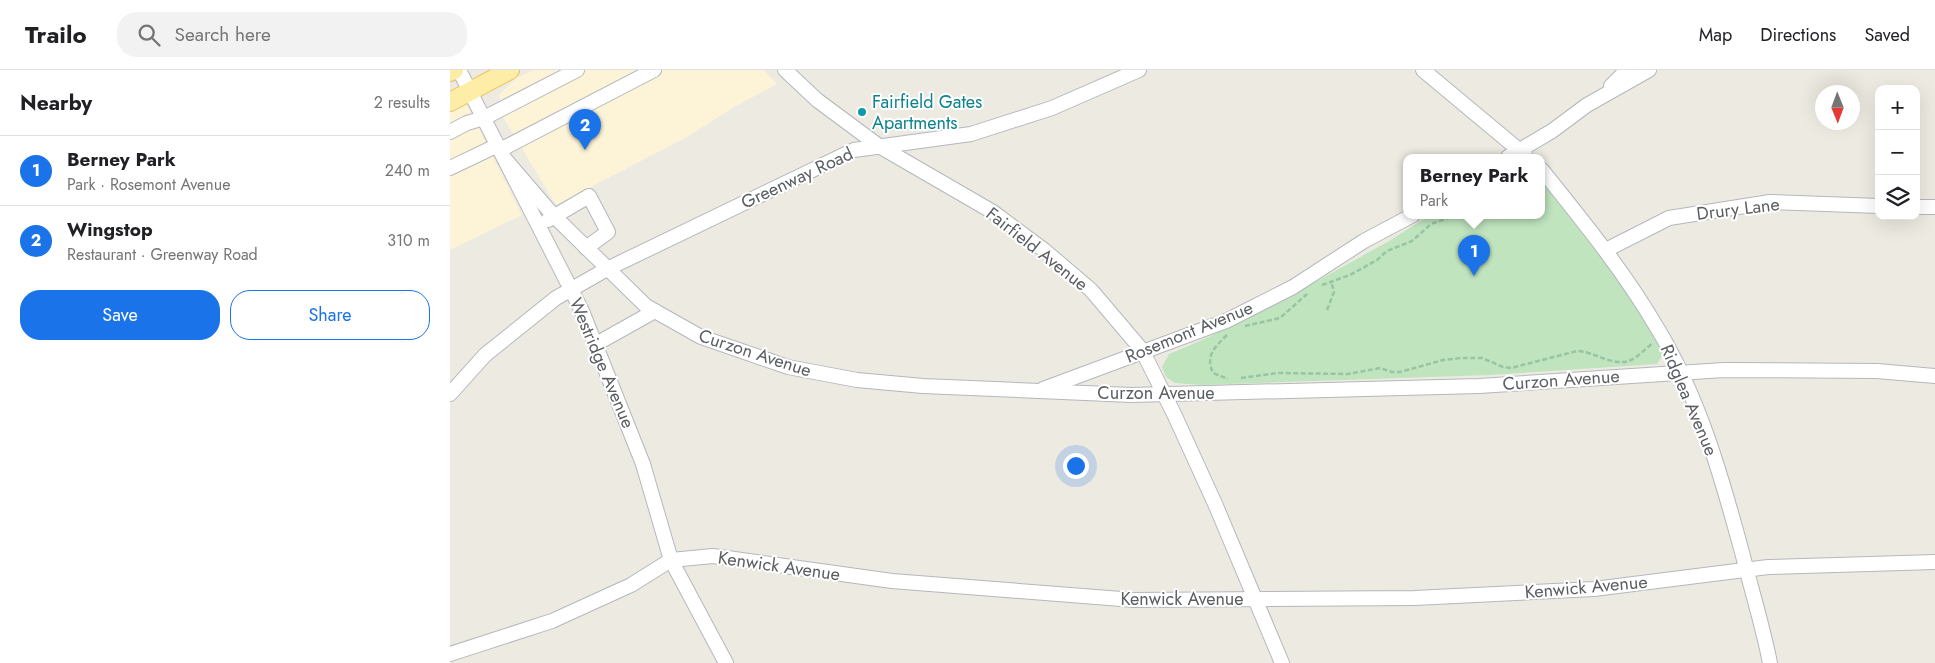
<!DOCTYPE html>
<html lang="en">
<head>
<meta charset="utf-8">
<style>
  body { margin:0; font-family:Jost,sans-serif; background:#f2f2f2; color:#202124 }
  .controls { position:absolute; right:15px; top:15px; display:grid; overflow:hidden; border-radius:10px; box-shadow:0 5px 20px #0002 }
  .controls button { width:45px; height:45px; display:grid; place-items:center; padding:0; border:0; border-bottom:1px solid #e0e0e0; background:#fff; color:#202124; font:25px sans-serif }
  .compass { position:absolute; left:1365px; top:15px; width:45px; height:45px; border-radius:50%; background:#fff; box-shadow:0 5px 20px #0002; rotate:179deg }
  .you { position:absolute; left:625px; top:395px; width:18px; height:18px; margin:-12px; border:4px solid #fff; border-radius:50%; background:#1a73e8; box-shadow:0 0 0 8px #1a73e833 }
  .badge { display:grid; place-items:center; width:32px; height:32px; border-radius:50%; background:#1a73e8; color:#fff; font-size:16px; font-weight:700 }
  .pin { position:absolute; translate:-50% -41px; filter:drop-shadow(0 1px 2px #0008) }
  .pin::after { content:''; position:absolute; top:26px; width:18px; height:15px; background:inherit; clip-path:polygon(0 0,100% 0,50% 100%) }
  .popup { position:absolute; left:953px; top:84px; width:142px; height:65px; box-sizing:border-box; display:grid; place-content:center; border-radius:10px; background:#fff; filter:drop-shadow(0 1px 4px #0005); font-size:16px; white-space:nowrap; color:#757577 }
  .popup b { font-size:19px; color:#202124 }
  .popup::after { content:''; position:absolute; left:50%; top:100%; margin-left:-10px; border:10px solid transparent; border-top-color:#fff }
  .list { margin:0; padding:0; list-style:none }
  h2 { display:flex; justify-content:space-between; align-items:center; height:65px; margin:0; padding:0 20px; font-size:21px }
  h2 small { font-size:16px; font-weight:400; color:#757577 }
  .list li { display:grid; grid-template-columns:32px 1fr auto; gap:15px; align-items:center; box-sizing:border-box; height:70px; padding:0 20px; border-top:1px solid #e0e0e0 }
  .list b { display:block; font-size:19px; white-space:nowrap }
  .list p { margin:0; font-size:16px; white-space:nowrap; color:#757577 }
  .list em { font-size:16px; font-style:normal; color:#757577 }
  .actions { display:flex; gap:10px; padding:15px 20px }
  .actions a { flex:1; padding:11px 0; border:1px solid #1a73e8; border-radius:20px; text-align:center; font-size:18px; color:#1a73e8 }
  .actions .main { background:#1a73e8; color:#fff }
  .icon { flex:none; width:28px; height:28px; fill:none; stroke:currentColor; stroke-width:2; stroke-linecap:round; stroke-linejoin:round }
  .map { position:relative; flex:none; width:1485px; height:593px; overflow:hidden }
  header { display:flex; align-items:center; gap:30px; box-sizing:border-box; height:70px; padding:0 25px; background:#fff; border-bottom:1px solid #e0e0e0 }
  header strong { font-size:24px }
  nav { display:flex; gap:28px; margin-inline-start:auto; font-size:18px }
  .search { width:350px; height:45px; background:#f2f2f2; display:flex; align-items:center; gap:12px; box-sizing:border-box; padding:0 18px; border-radius:20px; color:#757577; font-size:19px }
  main { display:flex }
  aside { flex:1; background:#fff }
  .map>svg:first-child { display:block }
  .commercial { fill:#fdf3d6 }
  .green { fill:#bfe4be }
  .lines { fill:none; stroke-linecap:round; stroke-linejoin:round }
  .minor-casing { stroke:#b4b8bc; stroke-width:16 }
  .major-casing { stroke:#eec059; stroke-width:20 }
  .path { stroke:#97c5a3; stroke-width:2.5; stroke-dasharray:5 2.5; stroke-linecap:butt }
  .minor { stroke:#fff; stroke-width:14 }
  .major { stroke:#fdeda6; stroke-width:18 }
  .culture-dot { fill:#0f9aa8; stroke:#fff; stroke-width:2 }
  .labels { text-anchor:middle; dominant-baseline:central; stroke-width:4; stroke-linejoin:round; paint-order:stroke }
  .culture-label { font-size:18px; fill:#0d838f; stroke:#fff; text-anchor:start }
  .street-label { font-size:18px; fill:#5a5e62; stroke:#fff }
</style>
</head>
<body>
<header>
<strong>Trailo</strong>
<div class="search"><svg class="icon" aria-label="search" viewBox="0 0 24 24"><circle cx="10" cy="10" r="6"/><path d="M15 15l6 6"/></svg>Search here</div>
<nav><a>Map</a><a>Directions</a><a>Saved</a></nav>
</header>
<main>
<aside>
<h2>Nearby<small>2 results</small></h2>
<ul class="list">
<li><span class="badge">1</span><div><b>Berney Park</b><p>Park · Rosemont Avenue</p></div><em>240 m</em></li>
<li><span class="badge">2</span><div><b>Wingstop</b><p>Restaurant · Greenway Road</p></div><em>310 m</em></li>
</ul>
<div class="actions"><a class="main">Save</a><a>Share</a></div>
</aside>
<div class="map">
<svg width="1485" height="593" viewBox="0 0 1485 593">
  <rect width="100%" height="100%" fill="#edeae1"/>
  <g class="commercial">
    <polygon points="83,0 314,0 327,14 284,37 237,67 106,135 53,47 49,25 65,9"/>
    <polygon points="16,33 72,145 74,144 0,180 0,41"/>
  </g>
  <polygon class="green" points="1092,110 1128,149 1204,261 1213,284 1207,294 1040,305 751,315 725,313 716,307 712,297 719,284 750,271 824,235 939,171 980,145 1092,145"/>
  <g class="lines">
    <defs>
      <g id="minor">
        <polyline points="9,0 132,241 193,394 221,490 276,593"/>
        <polyline points="335,0 367,30 429,76 543,142 594,180 641,220 692,280 725,346 766,436 832,593"/>
        <polyline points="973,0 1075,85"/>
        <polyline points="1161,16 1177,0"/>
        <polyline points="0,62 17,53 34,48 127,0"/>
        <polyline points="50,80 204,0"/>
        <polyline points="1058,87 1102,61 1137,35 1199,0"/>
        <polyline points="54,88 103,145 196,236 251,267 338,297 407,310 473,316 681,325 1029,316 1274,300 1427,301 1485,306"/>
        <polyline points="0,98 48,75"/>
        <path d="M1092,100C1132,150 1173,200 1206,256C1249,326 1272,408 1293,486C1302,522 1313,557 1320,593"/>
        <polyline points="1466,137 1485,137"/>
        <polyline points="98,150 139,126 158,162 136,178"/>
        <polyline points="1156,180 1219,148 1320,132 1429,136"/>
        <polyline points="146,274 205,241"/>
        <polyline points="593,319 776,251 843,217 914,171 963,145"/>
        <polyline points="0,324 35,285 106,228 157,199 404,80 521,64 602,38 689,0"/>
        <polyline points="0,584 102,551 181,515 221,490 263,486 442,511 684,530 965,528 1144,519 1318,497 1485,492"/>
      </g>
      <g id="major">
        <polyline points="0,2 4,0"/>
        <polyline points="0,32 60,0"/>
      </g>
    </defs>
    <use href="#minor" class="minor-casing"/>
    <use href="#major" class="major-casing"/>
    <g class="path">
      <polyline points="872,215 900,205 927,190 937,181 962,171 981,154 1007,145"/>
      <polyline points="877,240 884,222 881,211"/>
      <polyline points="795,256 830,248 857,224"/>
      <path d="M777,265C765,277 755,285 763,303L778,309"/>
      <path d="M791,308L828,303L898,304L930,298L942,302H950L993,290L1011,288H1032L1053,297L1061,298L1127,281C1144,281 1164,298 1181,290C1188,287 1196,278 1203,273"/>
    </g>
    <use href="#minor" class="minor"/>
    <use href="#major" class="major"/>
  </g>
  <circle class="culture-dot" cx="412" cy="42" r="5"/>
  <g class="labels">
    <g class="culture-label">
      <text x="422" y="32">Fairfield Gates<tspan x="422" dy="21">Apartments</tspan></text>
    </g>
    <g class="street-label">
      <text transform="translate(347 108) rotate(-25)">Greenway Road</text>
      <text transform="translate(1288 139) rotate(-7)">Drury Lane</text>
      <text transform="translate(587 179) rotate(38)">Fairfield Avenue</text>
      <text transform="translate(739 262) rotate(-22)">Rosemont Avenue</text>
      <text transform="translate(305 283) rotate(18)">Curzon Avenue</text>
      <text transform="translate(152 293) rotate(67)">Westridge Avenue</text>
      <text transform="translate(1111 310) rotate(-4)">Curzon Avenue</text>
      <text x="706" y="323">Curzon Avenue</text>
      <text transform="translate(1239 330) rotate(67)">Ridglea Avenue</text>
      <text transform="translate(329 496) rotate(8)">Kenwick Avenue</text>
      <text transform="translate(1136 517) rotate(-5)">Kenwick Avenue</text>
      <text x="732" y="529">Kenwick Avenue</text>
    </g>
  </g>
</svg>
<div class="controls">
<button>+</button>
<button>−</button>
<button><svg class="icon" aria-label="layers" viewBox="0 0 24 24"><path d="M12 4l9 5-9 5-9-5zM3 14l9 5 9-5"/></svg></button>
</div>
<svg class="compass" viewBox="-18 -18 36 36"><path d="M0-13l5 13h-10z" fill="#e53935"/><path d="M0 13l5-13h-10z" fill="#757577"/></svg>
<div class="you"></div>
<div class="pin badge" style="left:1024px;top:206px">1</div>
<div class="popup"><b>Berney Park</b>Park</div>
<div class="pin badge" style="left:135px;top:80px">2</div>
</div>
</main>
</body>
</html>
